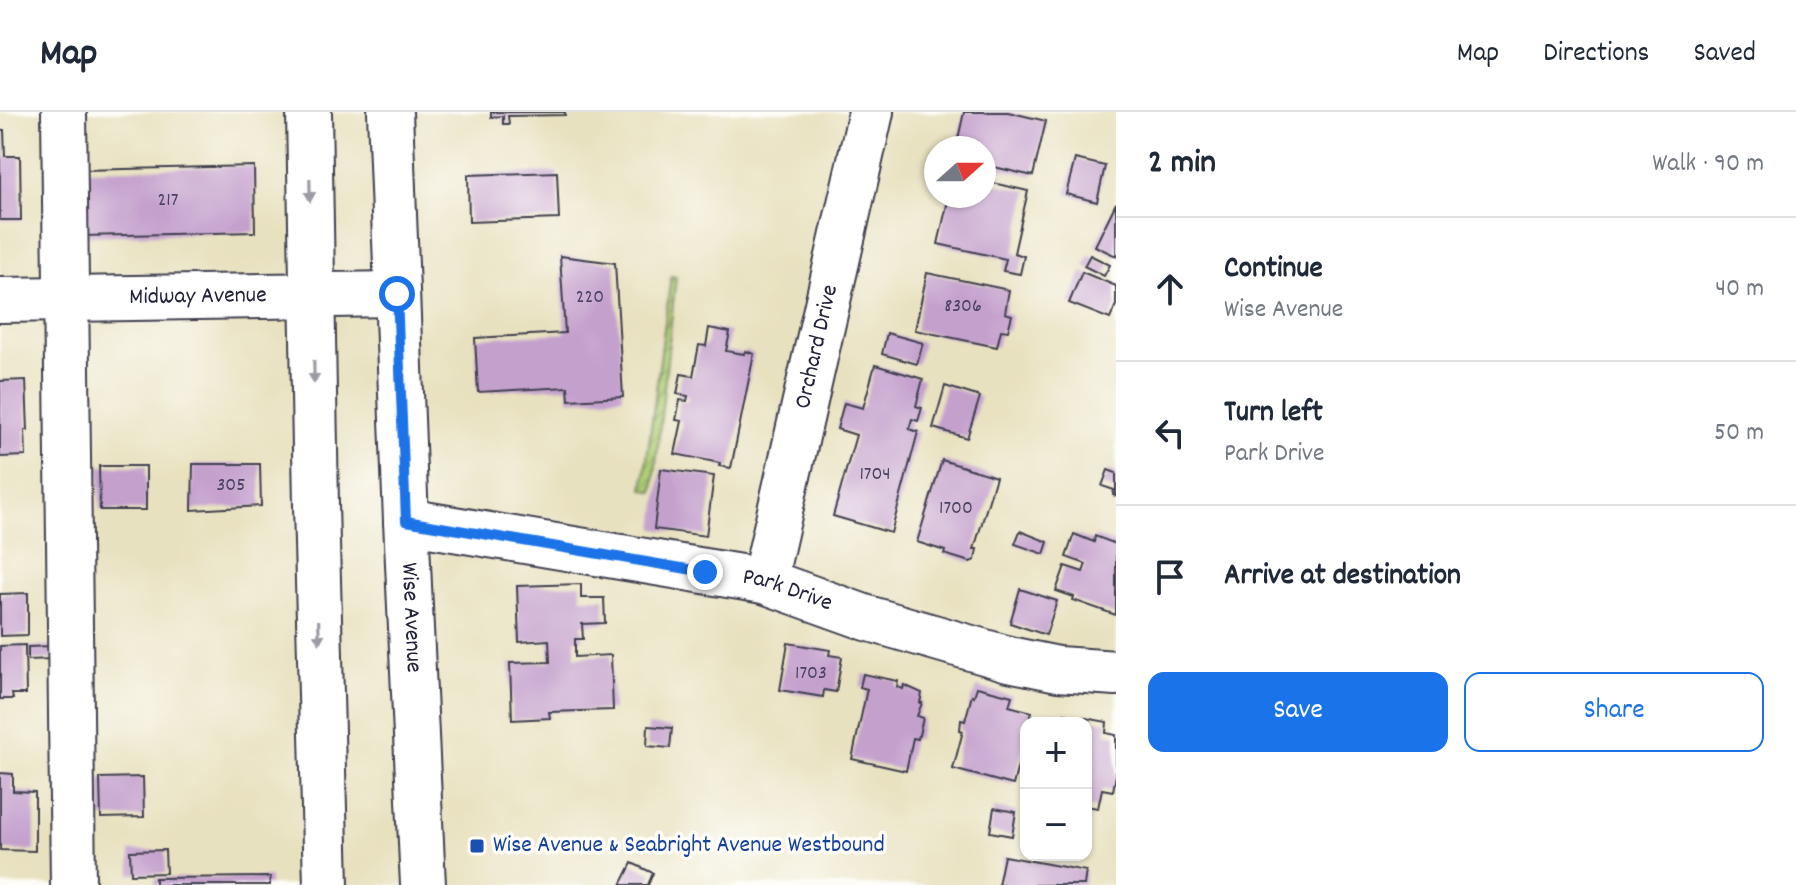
<!DOCTYPE html>
<html lang="en">
<head>
<meta charset="utf-8">
<style>
  body { margin:0; font-family:Dekko,sans-serif; background:#f6f6f7; color:#1f2937 }
  .controls { position:absolute; right:24px; bottom:24px; display:grid; overflow:hidden; border-radius:16px; box-shadow:0 2px 6px #0004 }
  .controls button { width:72px; height:72px; display:grid; place-items:center; padding:0; border:0; border-bottom:2px solid #e0e1e3; background:#fff; color:#1f2937; font:40px sans-serif }
  .compass { position:absolute; left:924px; top:24px; width:72px; height:72px; border-radius:50%; background:#fff; box-shadow:0 2px 6px #0004; rotate:69deg }
  .stop { position:absolute; width:24px; height:24px; margin:-18px; border:6px solid #1a73e8; border-radius:50%; background:#fff }
  .stop.end { background:#1a73e8; border-color:#fff; box-shadow:0 2px 8px #0008 }
  .list { margin:0; padding:0; list-style:none }
  h2 { display:flex; justify-content:space-between; align-items:center; height:104px; margin:0; padding:0 32px; font-size:34px }
  h2 small { font-size:26px; font-weight:400; color:#747a83 }
  .list li { display:grid; grid-template-columns:52px 1fr auto; gap:24px; align-items:center; box-sizing:border-box; height:144px; padding:0 32px; border-top:2px solid #e0e1e3 }
  .list b { display:block; font-size:30px; white-space:nowrap }
  .list p { margin:0; font-size:26px; white-space:nowrap; color:#747a83 }
  .list em { font-size:26px; font-style:normal; color:#747a83 }
  .actions { display:flex; gap:16px; padding:24px 32px }
  .actions a { flex:1; padding:18px 0; border:2px solid #1a73e8; border-radius:16px; text-align:center; font-size:28px; color:#1a73e8 }
  .actions .main { background:#1a73e8; color:#fff }
  .icon { flex:none; width:44px; height:44px; fill:none; stroke:currentColor; stroke-width:2; stroke-linecap:round; stroke-linejoin:round }
  .map { position:relative; flex:none; width:1116px; height:773px; overflow:hidden }
  header { display:flex; align-items:center; gap:48px; box-sizing:border-box; height:112px; padding:0 40px; background:#fff; border-bottom:2px solid #e0e1e3 }
  header strong { font-size:38px }
  nav { display:flex; gap:44px; margin-inline-start:auto; font-size:28px }
  main { display:flex }
  aside { flex:1; background:#fff }
  .map>svg:first-child { display:block }
  .garden { fill:url(#garden-furrows); stroke:#687858; stroke-width:2 }
  .building { fill:#c4a1cd }
  .lines { fill:none; stroke-linecap:round; stroke-linejoin:round }
  .minor-casing { stroke:#403f4f; stroke-width:48 }
  .major-casing { stroke:#403f4f; stroke-width:48 }
  .minor { stroke:#fff; stroke-width:44 }
  .major { stroke:#fff; stroke-width:44 }
  .oneway { fill:#9c9ca7 }
  .route { stroke:#1a73e8; stroke-width:10 }
  .transit-dot { fill:#1a4fb4; stroke:#fdfcf7; stroke-width:3 }
  .labels { text-anchor:middle; dominant-baseline:central; stroke-width:7; stroke-linejoin:round; paint-order:stroke }
  .number-label { font-size:20px; fill:#4a4260 }
  .street-label { font-size:24px; fill:#22223b; stroke:#fdfcf7 }
  .transit-label { font-size:24px; fill:#164399; stroke:#fdfcf7; text-anchor:start }
</style>
</head>
<body>
<header>
<strong>Map</strong>
<nav><a>Map</a><a>Directions</a><a>Saved</a></nav>
</header>
<main>
<div class="map">
<svg width="1116" height="773" viewBox="0 0 1116 773">
  <defs>
    <pattern id="garden-furrows" width="10" height="10" patternUnits="userSpaceOnUse" patternTransform="scale(2)"><rect width="10" height="10" fill="#afce75"/><path d="M-1 1l2-2M0 10L10 0M9 11l2-2" fill="none" stroke="#96b166"/></pattern>
  </defs>
  <rect width="100%" height="100%" fill="#fdfcf7"/>
  <filter id="ink" filterUnits="userSpaceOnUse"><feTurbulence type="fractalNoise" baseFrequency=".0125" numOctaves="2"/><feDisplacementMap in="SourceGraphic" scale="16" xChannelSelector="R" yChannelSelector="G"/><feConvolveMatrix kernelMatrix="1 2 1 2 8 2 1 2 1" color-interpolation-filters="sRGB"/></filter>
  <filter id="wash" filterUnits="userSpaceOnUse"><feTurbulence type="fractalNoise" baseFrequency=".006" numOctaves="4" result="noise"/><feDisplacementMap in="SourceGraphic" scale="32" xChannelSelector="R" yChannelSelector="G"/><feGaussianBlur stdDeviation="1.8" result="paint"/><feColorMatrix in="noise" values="0 0 0 0 0 0 0 0 0 0 0 0 0 0 0 0 0 1.4 0 .05"/><feComposite in="paint" operator="in"/></filter>
  <g filter="url(#wash)">
    <rect width="100%" height="100%" fill="#e8e1bf"/>
    <polygon class="garden" points="671,164 676,164 653,380 643,377"/>
    <g id="blocks">
      <g class="building">
        <polygon points="491,0 565,0 565,3 508,4 509,12 503,12 503,4 491,5"/>
        <polygon points="964,0 1008,0 1046,9 1033,64 994,55 991,66 984,64 984,36 956,36"/>
        <polygon points="0,18 4,18 5,44 20,44 21,108 0,108"/>
        <polygon points="1075,47 1105,54 1097,90 1066,82"/>
        <polygon points="254,54 255,120 83,124 82,58"/>
        <polygon points="557,60 559,107 469,110 468,63"/>
        <polygon points="984,69 1028,79 1014,141 1024,144 1020,162 1003,159 1006,147 938,132 949,84 984,84"/>
        <polygon points="1116,91 1116,144 1095,134"/>
        <polygon points="1090,143 1110,153 1104,164 1084,154"/>
        <polygon points="560,144 615,151 623,285 569,288 568,275 478,280 475,226 565,221"/>
        <polygon points="1082,160 1116,174 1116,193 1110,207 1069,191"/>
        <polygon points="927,161 1009,178 1005,201 1012,203 1008,219 1001,218 997,235 915,218"/>
        <polygon points="709,216 730,220 726,239 744,242 745,239 754,242 731,356 719,354 720,351 675,342 682,309 676,308 680,288 687,289 688,284 677,282 681,262 693,264 699,233 706,234"/>
        <polygon points="887,221 923,231 917,252 882,242"/>
        <polygon points="875,253 923,267 916,294 922,296 918,309 912,307 909,317 918,320 891,421 833,404 856,323 837,317 844,291 863,296"/>
        <polygon points="26,268 28,318 25,318 26,344 0,345 0,269"/>
        <polygon points="945,274 980,285 967,326 933,316"/>
        <polygon points="942,348 996,365 974,437 977,437 975,448 970,450 944,442 945,439 917,430"/>
        <polygon points="193,352 260,352 261,394 192,398"/>
        <polygon points="99,354 146,354 146,398 100,398"/>
        <polygon points="661,357 714,364 706,424 654,417"/>
        <polygon points="1108,358 1116,361 1116,384 1113,383 1114,378 1102,374"/>
        <polygon points="1020,419 1048,430 1044,442 1015,432"/>
        <polygon points="1074,422 1094,430 1095,424 1116,432 1116,503 1073,488 1074,485 1056,479 1065,454 1083,460 1086,452 1066,445"/>
        <polygon points="581,472 581,486 604,486 605,511 582,512 583,527 575,527 575,545 611,543 613,598 549,600 550,606 512,608 510,551 550,550 549,528 519,530 517,474"/>
        <polygon points="1020,477 1057,489 1046,523 1010,511"/>
        <polygon points="28,481 28,523 0,524 0,482"/>
        <polygon points="788,531 830,538 829,543 842,545 836,580 824,578 823,585 780,578"/>
        <polygon points="25,533 26,582 12,582 13,587 0,587 0,534"/>
        <polygon points="52,534 53,547 28,548 28,535"/>
        <polygon points="863,562 898,569 897,575 903,577 904,573 922,581 920,591 922,591 917,604 923,606 918,627 913,626 906,659 852,647 867,577 860,575"/>
        <polygon points="977,575 1012,584 1009,594 1032,600 1029,611 1026,611 1026,623 1013,673 953,657 963,619 960,618 961,608 965,609 972,583 974,584"/>
        <polygon points="1064,602 1107,610 1106,621 1116,623 1116,663 1113,679 1102,677 1098,696 1086,694 1086,611 1062,611"/>
        <polygon points="648,614 672,616 670,636 647,634"/>
        <polygon points="0,661 13,662 13,679 35,680 35,739 0,738"/>
        <polygon points="143,665 144,705 101,706 100,666"/>
        <polygon points="994,696 1016,700 1012,724 990,720"/>
        <polygon points="165,738 166,761 131,762 130,739"/>
        <polygon points="1004,744 1086,759 1084,773 998,773"/>
        <polygon points="632,751 653,761 648,773 621,773"/>
        <polygon points="270,765 270,773 155,773 155,766"/>
      </g>
    </g>
  </g>
  <g filter="url(#ink)">
    <use href="#blocks" fill-opacity="0" stroke="#403f4f" stroke-width="2"/>
    <g class="lines">
      <defs>
        <g id="minor">
          <polyline points="64,0 73,773"/>
          <polyline points="309,0 316,393 326,773"/>
          <path id="s1" d="M0,188L397,182"/>
          <path id="s2" d="M406,409L764,469L867,506L1009,547L1058,557L1116,561"/>
          <path id="s3" d="M764,469L871,0"/>
        </g>
        <g id="major">
          <path id="s4" d="M390,0L406,409L423,773"/>
        </g>
      </defs>
      <use href="#minor" class="minor-casing"/>
      <use href="#major" class="major-casing"/>
      <use href="#minor" class="minor"/>
      <use href="#major" class="major"/>
    </g>
    <defs><path id="oneway-solid" d="M-6-.8H1V-3.2L6.5 0L1 3.2V.8H-6Z" transform="scale(2)"/></defs>
    <g class="oneway">
      <use href="#oneway-solid" transform="translate(310 78) rotate(89)"/>
      <use href="#oneway-solid" transform="translate(314 260) rotate(89)"/>
      <use href="#oneway-solid" transform="translate(319 520) rotate(88)"/>
    </g>
  </g>
  <g class="lines" filter="url(#ink)">
    <polyline class="route" points="397,182 406,409 705,460"/>
  </g>
  <rect class="transit-dot" x="469" y="726" width="16" height="16" rx="4"/>
  <g class="labels">
    <g class="number-label">
      <text x="168" y="89">217</text>
      <text x="590" y="186">220</text>
      <text x="963" y="195">8306</text>
      <text x="875" y="363">1704</text>
      <text x="231" y="374">305</text>
      <text x="956" y="397">1700</text>
      <text x="811" y="562">1703</text>
    </g>
    <g class="street-label">
      <text stroke="none"><textPath href="#s1" startOffset="198">Midway Avenue</textPath></text>
      <text stroke="none"><textPath href="#s3" startOffset="240">Orchard Drive</textPath></text>
      <text stroke="none"><textPath href="#s2" startOffset="388">Park Drive</textPath></text>
      <text stroke="none"><textPath href="#s4" startOffset="506">Wise Avenue</textPath></text>
    </g>
    <g class="transit-label">
      <text x="493" y="734">Wise Avenue &amp; Seabright Avenue Westbound</text>
    </g>
  </g>
</svg>
<div class="controls">
<button>+</button>
<button>−</button>
</div>
<svg class="compass" viewBox="-18 -18 36 36"><path d="M0-13l5 13h-10z" fill="#e53935"/><path d="M0 13l5-13h-10z" fill="#747a83"/></svg>
<div class="stop" style="left:397px;top:182px"></div>
<div class="stop end" style="left:705px;top:460px"></div>
</div>
<aside>
<h2>2 min<small>Walk · 90 m</small></h2>
<ul class="list">
<li><svg class="icon" aria-label="ahead" viewBox="0 0 24 24"><path d="M12 20V5M6 11l6-6 6 6"/></svg><div><b>Continue</b><p>Wise Avenue</p></div><em>40 m</em></li>
<li><svg class="icon" aria-label="left" viewBox="0 0 24 24"><path d="M17 20v-9H6M10 6l-5 5 5 5"/></svg><div><b>Turn left</b><p>Park Drive</p></div><em>50 m</em></li>
<li><svg class="icon" aria-label="arrive" viewBox="0 0 24 24"><path d="M6 21V4h12l-3 4 3 4H6"/></svg><div><b>Arrive at destination</b></div></li>
</ul>
<div class="actions"><a class="main">Save</a><a>Share</a></div>
</aside>
</main>
</body>
</html>
